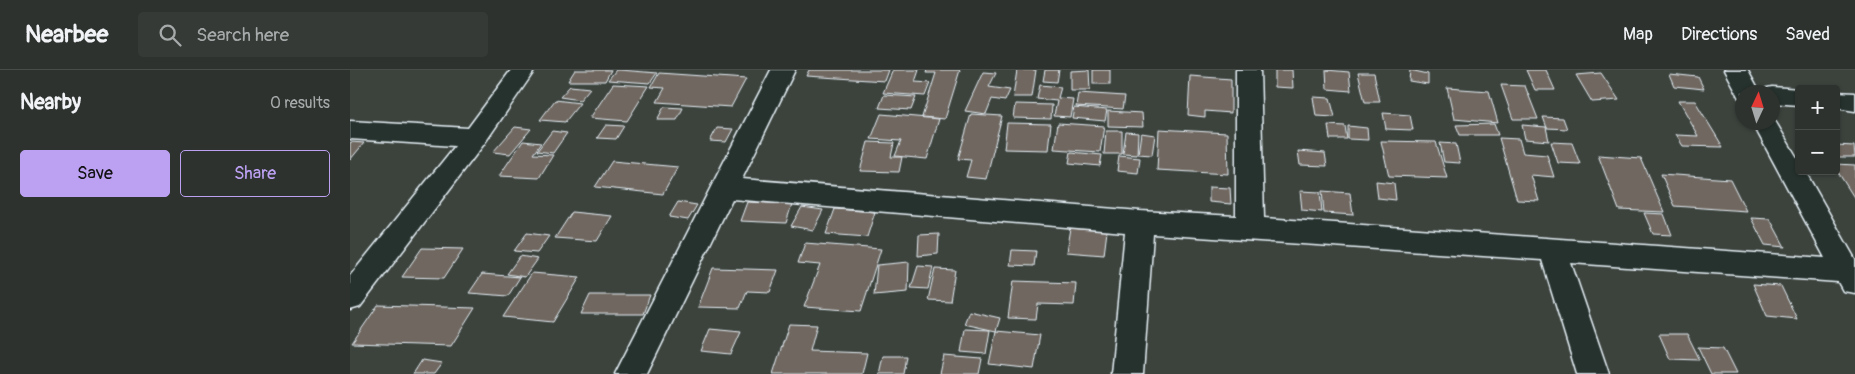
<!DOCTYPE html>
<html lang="en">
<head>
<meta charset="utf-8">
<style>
  body { margin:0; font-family:Pangolin,sans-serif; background:#353a36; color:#f1f3f6 }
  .controls { position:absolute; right:15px; top:15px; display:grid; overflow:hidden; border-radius:5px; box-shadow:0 1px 4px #0004 }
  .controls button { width:45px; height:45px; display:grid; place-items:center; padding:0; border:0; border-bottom:1px solid #484d4a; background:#2d322e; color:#f1f3f6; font:25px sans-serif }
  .compass { position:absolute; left:1385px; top:15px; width:45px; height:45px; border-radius:50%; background:#2d322e; box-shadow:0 1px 4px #0004; rotate:4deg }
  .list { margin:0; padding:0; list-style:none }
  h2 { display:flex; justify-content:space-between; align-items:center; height:65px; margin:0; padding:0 20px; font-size:21px }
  h2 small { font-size:16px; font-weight:400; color:#a7aaaa }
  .actions { display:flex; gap:10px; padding:15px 20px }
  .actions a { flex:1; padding:11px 0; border:1px solid #bca0f2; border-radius:5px; text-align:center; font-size:18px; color:#bca0f2 }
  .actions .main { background:#bca0f2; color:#111 }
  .icon { flex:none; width:28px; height:28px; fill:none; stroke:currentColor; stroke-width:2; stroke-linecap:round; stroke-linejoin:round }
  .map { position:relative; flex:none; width:1505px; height:304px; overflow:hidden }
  header { display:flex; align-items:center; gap:30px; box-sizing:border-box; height:70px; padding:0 25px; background:#2d322e; border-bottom:1px solid #484d4a }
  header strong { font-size:24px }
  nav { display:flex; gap:28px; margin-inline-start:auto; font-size:18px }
  .search { width:350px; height:45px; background:#353a36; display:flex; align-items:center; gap:12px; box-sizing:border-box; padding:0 18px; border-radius:5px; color:#a7aaaa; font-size:19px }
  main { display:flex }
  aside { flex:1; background:#2d322e }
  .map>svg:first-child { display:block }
  .building { fill:#706761; stroke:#e8f1f8 }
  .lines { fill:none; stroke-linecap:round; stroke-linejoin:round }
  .minor-casing { stroke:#e8f1f8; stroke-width:3 }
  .minor { fill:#26332d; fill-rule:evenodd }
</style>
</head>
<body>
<header>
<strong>Nearbee</strong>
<div class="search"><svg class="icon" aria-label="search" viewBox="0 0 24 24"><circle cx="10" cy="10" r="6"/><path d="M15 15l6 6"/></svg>Search here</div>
<nav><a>Map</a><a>Directions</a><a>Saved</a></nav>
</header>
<main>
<aside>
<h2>Nearby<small>0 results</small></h2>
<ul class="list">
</ul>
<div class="actions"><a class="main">Save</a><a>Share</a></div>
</aside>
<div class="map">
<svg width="1505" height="304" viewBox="0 0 1505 304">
  <rect width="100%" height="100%" fill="#3c433d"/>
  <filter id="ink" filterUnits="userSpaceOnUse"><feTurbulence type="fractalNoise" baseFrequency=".02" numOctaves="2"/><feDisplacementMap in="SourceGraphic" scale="10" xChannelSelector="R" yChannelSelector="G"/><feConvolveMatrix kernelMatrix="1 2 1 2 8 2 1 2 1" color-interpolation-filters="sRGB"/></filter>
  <g filter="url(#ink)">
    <g class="building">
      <polygon points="225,0 261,0 255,11 218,11"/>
      <polygon points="266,0 270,0 307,3 300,13 258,10"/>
      <polygon points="459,0 539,0 535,11 456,6"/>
      <polygon points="543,0 569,0 565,12 580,13 575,26 533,23"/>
      <polygon points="577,0 610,0 595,49 572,47 586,3 576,3"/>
      <polygon points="667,0 686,0 682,27 663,27"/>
      <polygon points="695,0 709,0 707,12 693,11"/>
      <polygon points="739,0 740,20 720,20 720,1"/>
      <rect x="743" y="0" width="17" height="14"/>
      <polygon points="925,0 942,0 943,18 925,17"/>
      <polygon points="976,0 999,2 1001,21 977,19"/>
      <polygon points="1060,0 1078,4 1078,14 1059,11"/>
      <polygon points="1176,0 1196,0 1205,20 1185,20"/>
      <polygon points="633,2 646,3 639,17 660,20 655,31 642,29 636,44 615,41"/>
      <polygon points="309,3 396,9 381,37 307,32 315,18 301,17"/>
      <polygon points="1008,3 1024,3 1030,32 1015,32"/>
      <polygon points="1251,3 1269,30 1242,32 1226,5"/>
      <polygon points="1319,4 1348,7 1354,19 1324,16"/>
      <polygon points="840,6 881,9 881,43 855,41 855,47 838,45"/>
      <polygon points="263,14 299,16 277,51 240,48"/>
      <polygon points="690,15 711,17 708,28 723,29 720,47 704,46 707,31 687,29"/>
      <polygon points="1151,15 1175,16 1188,49 1163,49"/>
      <polygon points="220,16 240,18 230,30 210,27"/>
      <polygon points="1097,18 1139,21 1148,53 1104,49"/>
      <polygon points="728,23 775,26 773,39 726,36"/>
      <polygon points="534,25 566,27 561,40 529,38"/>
      <polygon points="963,27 980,28 985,47 966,46"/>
      <polygon points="205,30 230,33 215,52 190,50"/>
      <polygon points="1328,31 1345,31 1373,77 1332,76 1325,65 1348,66"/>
      <polygon points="665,34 702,35 701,49 663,48"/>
      <polygon points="314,37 333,38 327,50 307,50"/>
      <polygon points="724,37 757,40 755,51 722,48"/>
      <polygon points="758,41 792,43 793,57 758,56"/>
      <polygon points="1033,43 1060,45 1063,60 1036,59"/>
      <polygon points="531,44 589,49 577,89 545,86 551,71 521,69"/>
      <polygon points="621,44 652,46 636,109 616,107 621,90 608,89"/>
      <polygon points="1193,47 1213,48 1217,59 1197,58"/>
      <polygon points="657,53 701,54 698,80 654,79"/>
      <polygon points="708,53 754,56 750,82 704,79"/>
      <polygon points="1144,54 1148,65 1110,65 1106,55"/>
      <polygon points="256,55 274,56 266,69 247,68"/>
      <polygon points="978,55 995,56 997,69 980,69"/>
      <polygon points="1172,55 1196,57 1199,71 1175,69"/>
      <polygon points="998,56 1017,58 1018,70 998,69"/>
      <polygon points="165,57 181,59 160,84 143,82"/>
      <polygon points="367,58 383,59 376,72 360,71"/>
      <polygon points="809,59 877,63 878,104 807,100"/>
      <polygon points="202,61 217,63 203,83 187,81"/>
      <polygon points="756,61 772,61 772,84 754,84"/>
      <polygon points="776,62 788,63 787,85 773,84"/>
      <polygon points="791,63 805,65 802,85 788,84"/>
      <polygon points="1149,68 1169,69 1173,83 1197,85 1204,107 1181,105 1189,131 1167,130"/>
      <polygon points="173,71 191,73 183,84 203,85 189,108 149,106"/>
      <polygon points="1031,71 1086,72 1097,108 1039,106"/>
      <polygon points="1,72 14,73 0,90 0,73"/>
      <polygon points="518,72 544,73 541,87 552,87 549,102 510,101"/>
      <polygon points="1201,72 1222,73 1230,94 1208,93"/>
      <polygon points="1090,73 1106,74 1110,93 1094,92"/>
      <polygon points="1486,75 1504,76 1505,87 1486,87"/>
      <polygon points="948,81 975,83 977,96 950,95"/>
      <polygon points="721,82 752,85 750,96 719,93"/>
      <polygon points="1248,85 1291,88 1314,142 1269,140"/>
      <polygon points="769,86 790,88 788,103 767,101"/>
      <polygon points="262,91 328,97 313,124 245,117"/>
      <polygon points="1486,94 1505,95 1505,129 1486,99"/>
      <polygon points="1311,104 1380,109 1396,141 1325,136"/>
      <polygon points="1026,111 1044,113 1046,130 1028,128"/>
      <polygon points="859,117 880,118 881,134 859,132"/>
      <polygon points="950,121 970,122 972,142 952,140"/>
      <polygon points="972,121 1000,123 1003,145 974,143"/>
      <polygon points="328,132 347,135 338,150 319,147"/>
      <polygon points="397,132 442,134 436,153 390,151"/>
      <polygon points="452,137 473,140 463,160 441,156"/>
      <polygon points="485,139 525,142 517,167 476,164"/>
      <polygon points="222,142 262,146 247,171 205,168"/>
      <polygon points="1294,143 1314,144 1322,165 1303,164"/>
      <polygon points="1401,148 1420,149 1435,177 1415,175"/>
      <polygon points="720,158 757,161 754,185 716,182"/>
      <polygon points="177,163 199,166 187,183 164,181"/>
      <polygon points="589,164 588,184 568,186 569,165"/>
      <polygon points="455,173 531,179 511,241 454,237 470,195 448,193"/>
      <polygon points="72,178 113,179 94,208 52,207"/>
      <polygon points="662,180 686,181 684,196 660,195"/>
      <polygon points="170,186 188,189 175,207 157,204"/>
      <polygon points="559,192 558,222 524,225 527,195"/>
      <polygon points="568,196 583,197 578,219 561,218"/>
      <polygon points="363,198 428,200 420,222 397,221 390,238 348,237"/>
      <polygon points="585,199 605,200 600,231 578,230"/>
      <polygon points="182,203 230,207 203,252 153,247"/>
      <polygon points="132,204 170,207 158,226 119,223"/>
      <polygon points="663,211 726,213 724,235 688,234 686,249 658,248"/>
      <polygon points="1403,214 1431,216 1447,249 1417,246"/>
      <polygon points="240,225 300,225 293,244 231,244"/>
      <polygon points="28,235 125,238 101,276 2,273"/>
      <polygon points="619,241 650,248 646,261 614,254"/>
      <polygon points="439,254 467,255 460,281 517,283 512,304 423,304"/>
      <polygon points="360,259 391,262 381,284 351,281"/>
      <polygon points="615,259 640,260 636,284 611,282"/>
      <polygon points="646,261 690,265 684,299 639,294"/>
      <polygon points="1309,264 1337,264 1350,290 1320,289"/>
      <polygon points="1348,277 1373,278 1386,304 1361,304"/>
      <polygon points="533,286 556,286 553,304 529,304"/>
      <polygon points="594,286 632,289 629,304 590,304"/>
      <polygon points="72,290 92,293 84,304 63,304"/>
    </g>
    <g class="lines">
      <defs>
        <g id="minor">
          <polygon points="161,0 185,0 134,74 10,237 0,240 0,206 105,76 0,69 0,51 118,58"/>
          <polygon points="421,0 445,0 392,109 790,141 886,146 886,0 910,0 914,148 1475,188 1402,52 1422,52 1422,46 1449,91 1449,101 1455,101 1505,189 1505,223 1493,221 1488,212 1221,193 1259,304 1227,304 1192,190 803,164 793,304 761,304 775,162 382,129 297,304 265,304"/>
          <polygon points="1374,0 1398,0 1410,22 1392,22 1392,29 1389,28"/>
          <polygon points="1422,17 1450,19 1449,35 1422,33 1422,22 1411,22 1413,19"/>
          <polygon points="1486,22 1505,23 1505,41 1486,38"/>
        </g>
      </defs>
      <use href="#minor" class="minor-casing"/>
      <use href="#minor" class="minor"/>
    </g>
  </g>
</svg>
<div class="controls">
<button>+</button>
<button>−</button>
</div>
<svg class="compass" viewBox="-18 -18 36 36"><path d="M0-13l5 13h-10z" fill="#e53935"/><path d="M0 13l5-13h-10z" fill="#a7aaaa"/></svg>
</div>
</main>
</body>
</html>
